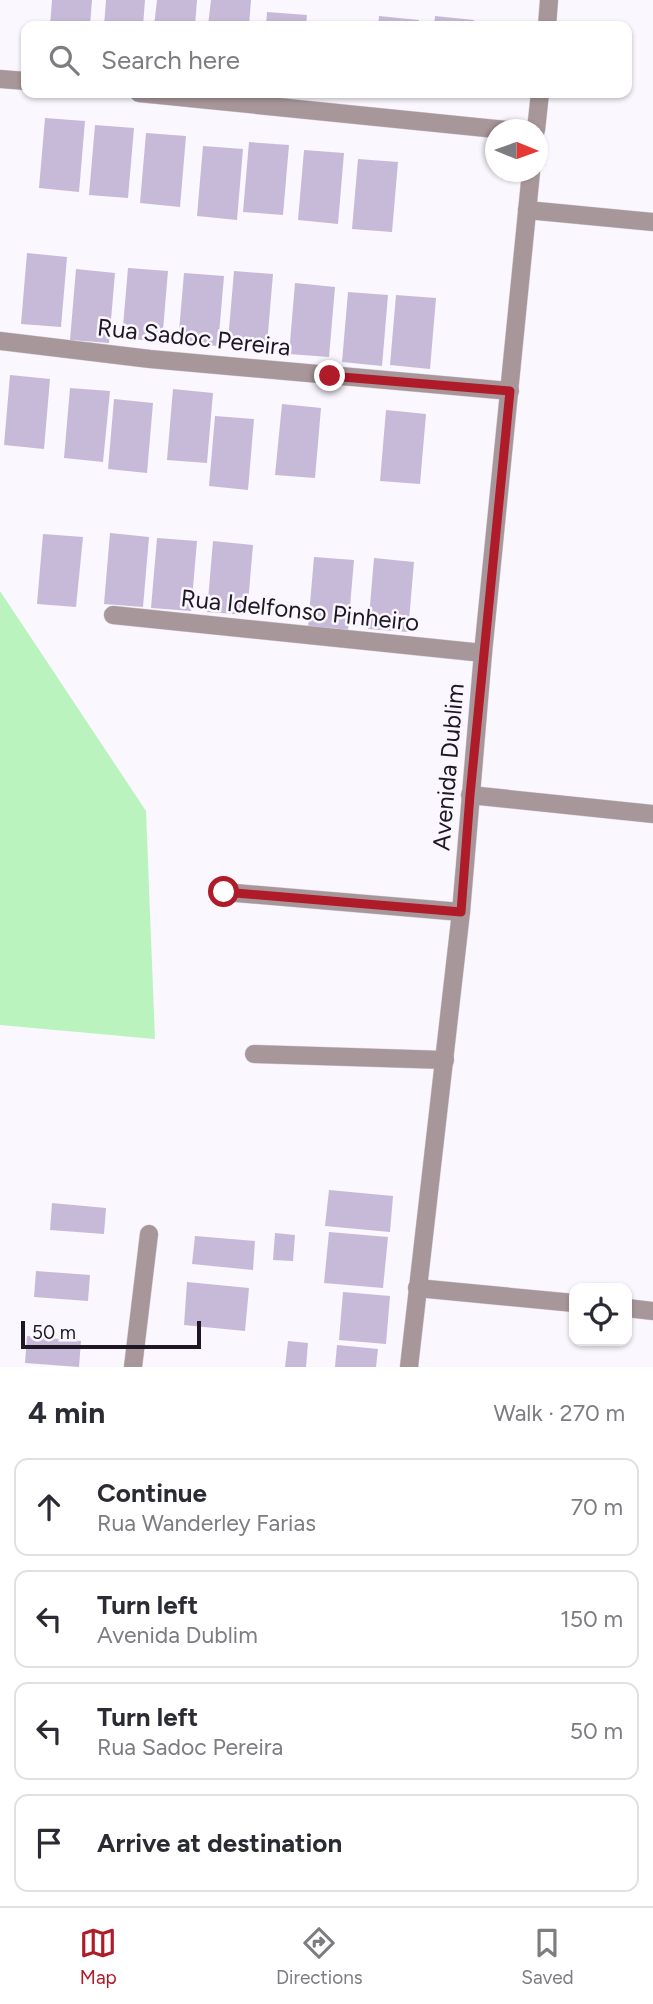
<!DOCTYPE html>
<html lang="en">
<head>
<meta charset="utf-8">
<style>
  body { margin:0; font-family:Figtree,sans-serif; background:#f2f2f3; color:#2b2b33 }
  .controls { position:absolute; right:21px; bottom:21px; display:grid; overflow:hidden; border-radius:14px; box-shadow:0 2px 5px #0004 }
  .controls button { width:63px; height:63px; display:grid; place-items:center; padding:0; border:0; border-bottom:2px solid #e1e1e2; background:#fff; color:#2b2b33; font:35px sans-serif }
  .compass { position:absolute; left:485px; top:119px; width:63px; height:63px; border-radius:50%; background:#fff; box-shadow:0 2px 5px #0004; rotate:91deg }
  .scale { position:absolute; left:21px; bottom:18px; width:180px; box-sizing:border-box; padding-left:7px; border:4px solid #1d1824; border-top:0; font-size:19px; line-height:24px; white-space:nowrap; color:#1d1824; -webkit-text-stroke:5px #faf7fe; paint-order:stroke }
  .stop { position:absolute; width:21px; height:21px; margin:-16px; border:5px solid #af1b29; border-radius:50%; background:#fff }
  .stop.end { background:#af1b29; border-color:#fff; box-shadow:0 2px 7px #0008 }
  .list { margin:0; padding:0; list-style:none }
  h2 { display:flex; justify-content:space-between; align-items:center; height:91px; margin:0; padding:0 28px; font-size:30px }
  h2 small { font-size:23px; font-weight:400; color:#7c7c81 }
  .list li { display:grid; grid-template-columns:46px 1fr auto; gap:21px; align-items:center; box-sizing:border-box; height:98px; margin:0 14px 14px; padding:0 14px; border:2px solid #e1e1e2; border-radius:14px }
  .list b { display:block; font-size:26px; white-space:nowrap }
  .list p { margin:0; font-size:23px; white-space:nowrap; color:#7c7c81 }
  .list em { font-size:23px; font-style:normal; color:#7c7c81 }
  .icon { flex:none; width:38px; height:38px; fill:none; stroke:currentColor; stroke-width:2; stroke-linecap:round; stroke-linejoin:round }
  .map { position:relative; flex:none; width:653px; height:1367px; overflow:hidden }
  .search { position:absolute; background:#fff; box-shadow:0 2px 5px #0004; left:21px; right:21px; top:21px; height:77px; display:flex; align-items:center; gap:18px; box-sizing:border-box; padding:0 24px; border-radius:14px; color:#7c7c81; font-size:26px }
  .sheet { height:539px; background:#fff }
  nav { display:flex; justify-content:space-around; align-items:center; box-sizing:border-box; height:98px; border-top:2px solid #e1e1e2; background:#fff; font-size:19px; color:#7c7c81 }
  nav a { display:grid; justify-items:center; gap:4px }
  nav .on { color:#af1b29 }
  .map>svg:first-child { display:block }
  .green { fill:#bbf3bf }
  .building { fill:#c7bad8 }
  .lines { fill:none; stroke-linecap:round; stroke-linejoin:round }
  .minor-casing { stroke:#d7d3db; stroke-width:19 }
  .minor { stroke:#a8979a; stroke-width:18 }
  .route { stroke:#af1b29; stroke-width:9 }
  .labels { text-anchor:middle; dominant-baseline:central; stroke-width:5; stroke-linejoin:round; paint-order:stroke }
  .street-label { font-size:24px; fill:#1d1824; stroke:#faf7fe }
</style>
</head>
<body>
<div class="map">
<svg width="653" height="1367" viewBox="0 0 653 1367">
  <rect width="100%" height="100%" fill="#faf7fe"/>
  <polygon class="green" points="0,591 146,811 155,1039 0,1025"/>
  <g class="building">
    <polygon points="52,0 92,0 90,26 50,26"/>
    <polygon points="106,0 145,0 143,26 104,26"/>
    <polygon points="157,0 197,0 195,26 154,26"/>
    <polygon points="211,0 251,0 249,26 208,26"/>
    <polygon points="267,12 307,15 306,26 266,26"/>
    <polygon points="379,16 419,20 418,26 378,26"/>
    <polygon points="435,16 474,20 474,26 434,26"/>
    <polygon points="45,118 85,121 79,192 39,188"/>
    <polygon points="95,125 134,128 128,198 89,195"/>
    <polygon points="146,133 186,136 180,207 140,203"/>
    <polygon points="249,142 289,145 283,215 243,212"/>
    <polygon points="203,146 243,149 237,220 197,216"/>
    <polygon points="304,150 344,153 338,224 298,220"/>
    <polygon points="358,159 398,162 392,232 352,229"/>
    <polygon points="27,253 67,257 61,327 21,324"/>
    <polygon points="128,268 168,271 162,342 122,338"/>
    <polygon points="76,269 115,273 109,343 70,340"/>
    <polygon points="234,271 273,274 267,345 228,341"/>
    <polygon points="184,273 224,276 218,346 178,343"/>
    <polygon points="295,283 335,287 329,357 289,354"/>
    <polygon points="348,292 388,295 382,366 342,362"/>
    <polygon points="396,295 436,298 430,369 390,365"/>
    <polygon points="10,375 50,379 44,449 4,445"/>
    <polygon points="70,388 110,391 103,462 64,458"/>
    <polygon points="173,389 213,393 207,463 167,460"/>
    <polygon points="114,399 153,403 147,473 108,469"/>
    <polygon points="282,404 321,408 315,478 275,475"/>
    <polygon points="386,410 426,414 420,484 380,481"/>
    <polygon points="215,416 254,419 248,490 209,486"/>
    <polygon points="110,533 149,537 143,607 104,604"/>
    <polygon points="43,534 83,537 76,607 37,604"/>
    <polygon points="157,538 197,541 191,611 151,608"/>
    <polygon points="213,541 253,545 247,615 207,612"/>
    <polygon points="314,557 354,560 348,630 308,627"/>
    <polygon points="374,558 414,562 408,632 368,629"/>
    <polygon points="329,1190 393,1196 390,1232 325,1226"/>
    <polygon points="52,1203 106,1208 104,1234 50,1230"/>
    <polygon points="329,1232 388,1237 383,1288 324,1283"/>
    <polygon points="275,1233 295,1235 293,1261 273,1260"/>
    <polygon points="195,1236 255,1241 253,1270 192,1264"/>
    <polygon points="36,1271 90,1275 88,1301 34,1297"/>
    <polygon points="187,1282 249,1288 245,1331 184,1325"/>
    <polygon points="343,1292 390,1296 386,1344 339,1340"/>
    <polygon points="27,1336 81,1341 79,1367 25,1363"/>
    <polygon points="288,1341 308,1343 306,1367 285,1367"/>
    <polygon points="337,1345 378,1349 376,1367 335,1367"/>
  </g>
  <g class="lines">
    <defs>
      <g id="minor">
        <polyline points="547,26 549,0"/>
        <polyline points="0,79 26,81"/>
        <polyline points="139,93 506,130"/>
        <polyline points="536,130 540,93"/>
        <polyline points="527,210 653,222"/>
        <polyline points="0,341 150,359 510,391"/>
        <polyline points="113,615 483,653"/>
        <polyline points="470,795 653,814"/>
        <polyline points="224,892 461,912"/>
        <polyline points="254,1054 445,1060"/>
        <polyline points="417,1288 574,1303"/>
        <polyline points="627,1308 653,1311"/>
        <polyline points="133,1367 149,1234"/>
        <polyline points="409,1367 461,912 483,653 531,172"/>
      </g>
    </defs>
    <use href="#minor" class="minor-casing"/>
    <use href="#minor" class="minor"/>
  </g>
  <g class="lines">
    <polyline class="route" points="224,892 461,912 470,795 510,391 330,376"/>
  </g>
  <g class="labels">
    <g class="street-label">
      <text transform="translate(194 337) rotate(6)">Rua Sadoc Pereira</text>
      <text transform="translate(300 610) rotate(6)">Rua Idelfonso Pinheiro</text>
      <text transform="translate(448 767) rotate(-85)">Avenida Dublim</text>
    </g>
  </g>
</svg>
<div class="controls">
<button><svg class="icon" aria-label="locate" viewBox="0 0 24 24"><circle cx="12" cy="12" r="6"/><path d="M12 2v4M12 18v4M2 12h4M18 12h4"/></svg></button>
</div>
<svg class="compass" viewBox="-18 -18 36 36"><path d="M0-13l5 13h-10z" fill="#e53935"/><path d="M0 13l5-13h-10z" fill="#7c7c81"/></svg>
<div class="scale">50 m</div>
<div class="stop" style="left:224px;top:892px"></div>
<div class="stop end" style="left:330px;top:376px"></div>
<div class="search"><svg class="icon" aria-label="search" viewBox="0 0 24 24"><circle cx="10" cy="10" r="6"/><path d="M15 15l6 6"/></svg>Search here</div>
</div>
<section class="sheet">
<h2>4 min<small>Walk · 270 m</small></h2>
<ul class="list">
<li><svg class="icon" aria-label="ahead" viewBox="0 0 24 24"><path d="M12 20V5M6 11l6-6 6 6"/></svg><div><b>Continue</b><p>Rua Wanderley Farias</p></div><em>70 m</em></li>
<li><svg class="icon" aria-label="left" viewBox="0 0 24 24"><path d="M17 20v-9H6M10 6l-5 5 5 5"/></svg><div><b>Turn left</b><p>Avenida Dublim</p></div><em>150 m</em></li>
<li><svg class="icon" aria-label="left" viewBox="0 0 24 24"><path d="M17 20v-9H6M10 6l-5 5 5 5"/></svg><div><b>Turn left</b><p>Rua Sadoc Pereira</p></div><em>50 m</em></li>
<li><svg class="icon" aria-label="arrive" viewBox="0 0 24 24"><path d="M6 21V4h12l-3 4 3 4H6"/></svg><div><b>Arrive at destination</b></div></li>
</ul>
</section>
<nav>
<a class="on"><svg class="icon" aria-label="map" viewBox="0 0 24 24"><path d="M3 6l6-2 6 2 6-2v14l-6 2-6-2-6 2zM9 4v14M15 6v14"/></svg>Map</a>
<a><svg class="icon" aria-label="directions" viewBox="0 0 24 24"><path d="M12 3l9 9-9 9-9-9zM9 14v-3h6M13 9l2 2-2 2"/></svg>Directions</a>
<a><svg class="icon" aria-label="saved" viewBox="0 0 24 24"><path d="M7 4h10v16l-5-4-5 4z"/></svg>Saved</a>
</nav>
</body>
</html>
